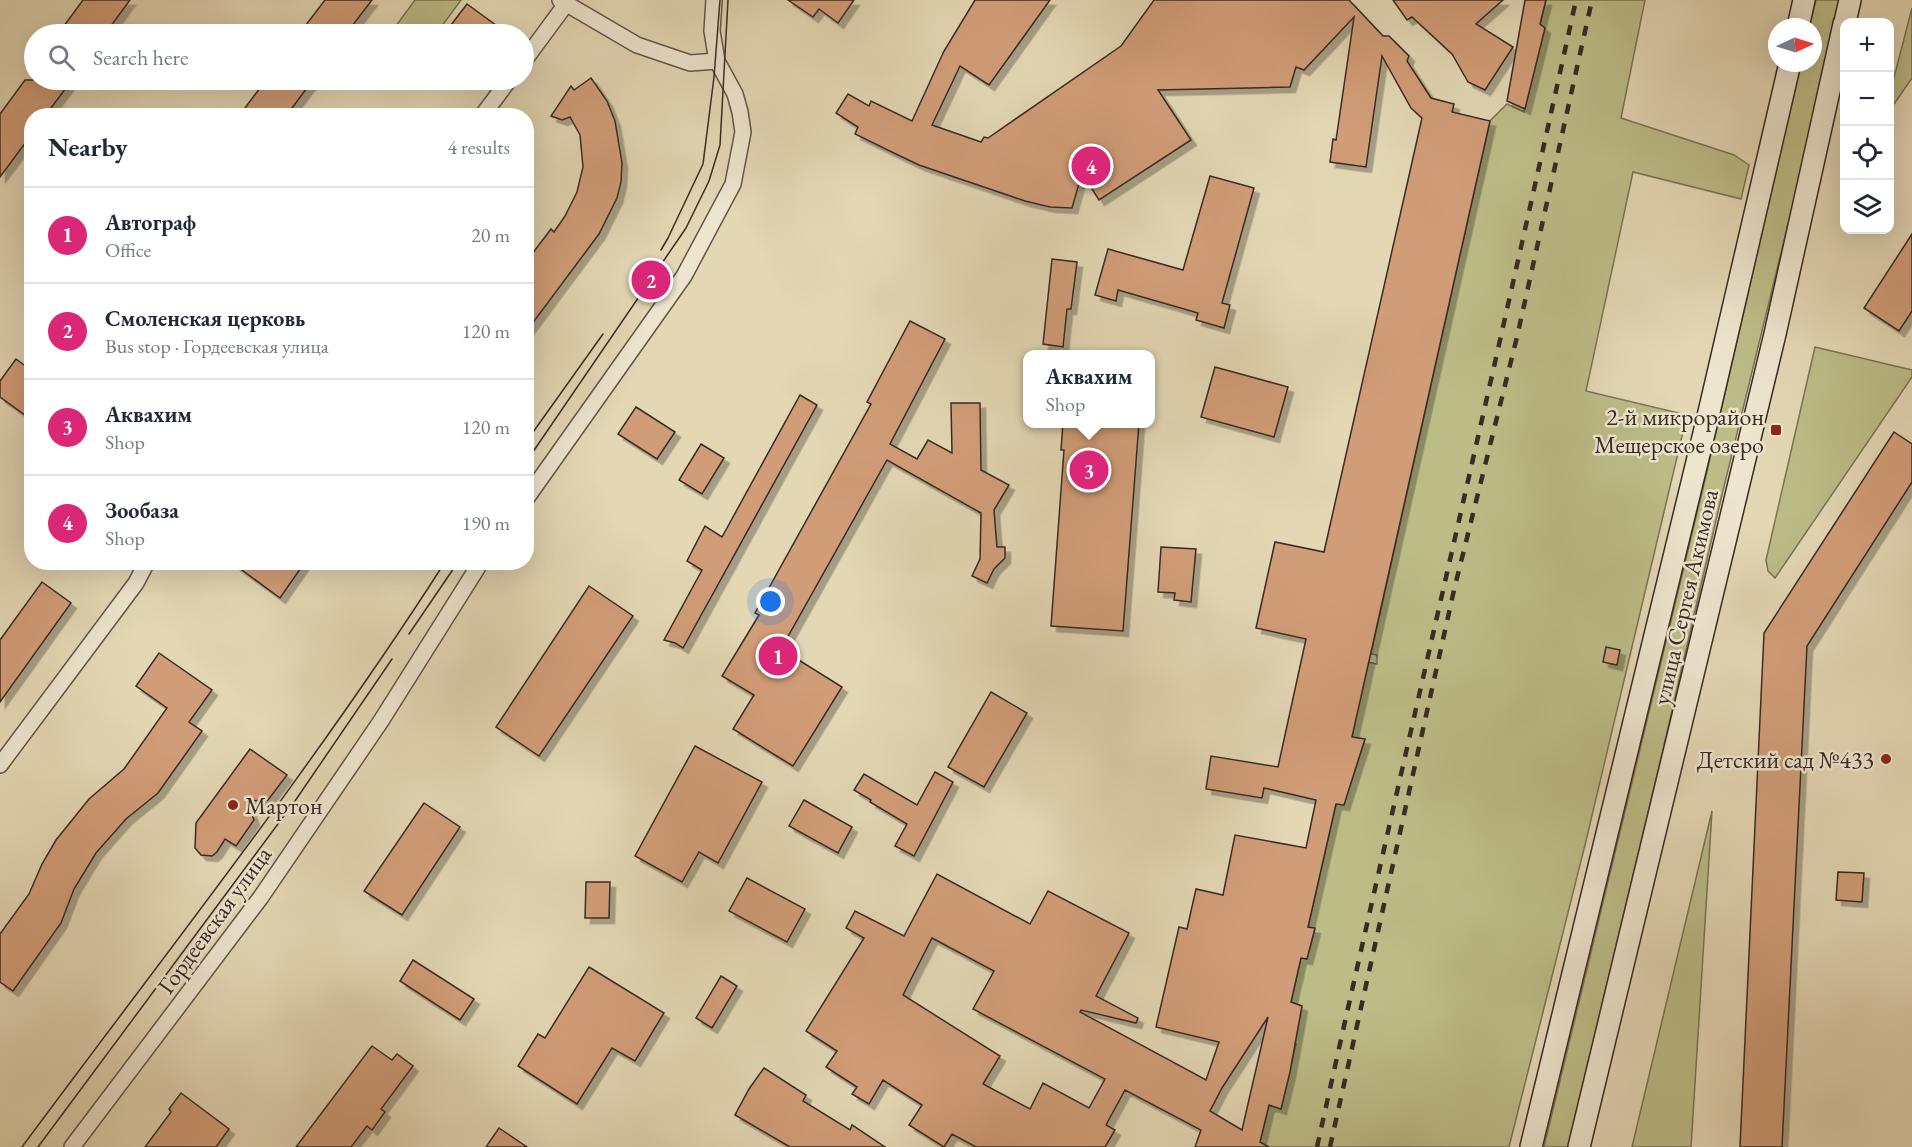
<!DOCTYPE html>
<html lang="en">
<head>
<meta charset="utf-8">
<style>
  body { margin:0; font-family:"EB Garamond",serif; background:#f2f2f3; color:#1f2937 }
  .controls { position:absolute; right:18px; top:18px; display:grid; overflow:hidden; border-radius:12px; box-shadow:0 6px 24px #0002 }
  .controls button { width:54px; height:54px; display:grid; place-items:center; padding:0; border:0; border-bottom:2px solid #e0e1e3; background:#fff; color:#1f2937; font:30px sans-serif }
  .compass { position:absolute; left:1768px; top:18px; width:54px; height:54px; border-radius:50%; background:#fff; box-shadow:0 6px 24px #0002; rotate:86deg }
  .you { position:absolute; left:771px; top:602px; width:21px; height:21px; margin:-15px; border:4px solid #fff; border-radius:50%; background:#1a73e8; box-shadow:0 0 0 9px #1a73e833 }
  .badge { display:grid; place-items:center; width:39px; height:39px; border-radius:50%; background:#db2777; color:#fff; font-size:20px; font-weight:700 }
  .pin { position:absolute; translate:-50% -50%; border:3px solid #fff; box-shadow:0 2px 6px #0006 }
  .popup { position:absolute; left:1023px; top:350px; width:132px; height:78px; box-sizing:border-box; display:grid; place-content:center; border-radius:12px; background:#fff; filter:drop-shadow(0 2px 4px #0005); font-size:20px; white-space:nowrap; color:#747a83 }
  .popup b { font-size:22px; color:#1f2937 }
  .popup::after { content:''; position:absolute; left:50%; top:100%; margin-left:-12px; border:12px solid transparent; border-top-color:#fff }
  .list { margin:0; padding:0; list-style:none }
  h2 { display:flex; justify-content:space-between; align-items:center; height:78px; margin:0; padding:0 24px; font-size:26px }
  h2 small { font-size:20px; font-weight:400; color:#747a83 }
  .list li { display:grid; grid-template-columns:39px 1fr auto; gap:18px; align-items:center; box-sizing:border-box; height:96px; padding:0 24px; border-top:2px solid #e0e1e3 }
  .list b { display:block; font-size:22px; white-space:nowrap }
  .list p { margin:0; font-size:20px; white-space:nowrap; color:#747a83 }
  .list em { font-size:20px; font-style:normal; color:#747a83 }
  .icon { flex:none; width:33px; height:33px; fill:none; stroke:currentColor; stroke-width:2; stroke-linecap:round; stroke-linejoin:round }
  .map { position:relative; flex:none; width:1912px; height:1147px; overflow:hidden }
  .search { position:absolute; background:#fff; box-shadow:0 6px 24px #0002; left:24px; top:24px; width:510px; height:66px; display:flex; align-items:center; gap:15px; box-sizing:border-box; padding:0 21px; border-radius:33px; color:#747a83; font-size:22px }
  .panel { position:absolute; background:#fff; box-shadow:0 6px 24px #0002; left:24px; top:108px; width:510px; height:462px; border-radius:24px }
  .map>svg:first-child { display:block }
  .green { fill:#bcbc87; stroke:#7a7356; stroke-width:1.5 }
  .building { fill:#d19d78; stroke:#382a25; stroke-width:1.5; fill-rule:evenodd; filter:url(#shadow) }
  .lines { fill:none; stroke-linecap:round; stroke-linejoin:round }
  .street-casing { stroke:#635549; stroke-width:18 }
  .secondary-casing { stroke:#382a25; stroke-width:24 }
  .street { stroke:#ede5ce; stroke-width:15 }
  .secondary { stroke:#ede5ce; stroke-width:21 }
  .tram { stroke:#382a25; stroke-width:1.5 }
  .rail { stroke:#382a25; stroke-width:4.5; stroke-dasharray:10 10; stroke-linecap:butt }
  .poi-dot { fill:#8f2418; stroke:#ede5ce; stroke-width:2 }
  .labels { text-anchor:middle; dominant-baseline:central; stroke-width:5; stroke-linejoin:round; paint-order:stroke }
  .poi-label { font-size:24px; fill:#382a25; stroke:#ede5ce; text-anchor:end }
  .street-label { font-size:24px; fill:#382a25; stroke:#ede5ce }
</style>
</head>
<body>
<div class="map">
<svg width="1912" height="1147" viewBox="0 0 1912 1147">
  <defs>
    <filter id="shadow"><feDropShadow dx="5.5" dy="5.5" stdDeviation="0" flood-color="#0004"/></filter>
  </defs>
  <rect width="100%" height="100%" fill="#e3d7b4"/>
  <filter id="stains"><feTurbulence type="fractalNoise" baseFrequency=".00333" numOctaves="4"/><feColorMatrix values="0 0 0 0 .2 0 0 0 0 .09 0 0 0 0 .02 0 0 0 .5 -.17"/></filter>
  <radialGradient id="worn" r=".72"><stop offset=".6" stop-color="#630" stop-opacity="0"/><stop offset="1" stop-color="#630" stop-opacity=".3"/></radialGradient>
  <g class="green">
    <polygon points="415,0 461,0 436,34 390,34"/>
    <polygon points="1546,0 1645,0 1621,118 1734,155 1749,165 1741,199 1633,172 1586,391 1687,415 1585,845 1509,1147 1259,1147 1269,1105 1281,1109 1296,1044 1289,1041 1298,1024 1302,1006 1291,1002 1301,958 1307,959 1315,929 1308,927 1336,804 1344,804 1365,739 1352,737 1367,662 1377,664 1377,655 1371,654 1490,121 1507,104 1524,112 1544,28 1540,24"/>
    <polygon points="1816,0 1840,0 1819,97 1721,499 1662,754 1568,1147 1544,1147 1705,480 1801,63 1813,63 1813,27 1809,27"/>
    <polygon points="1912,8 1912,78 1890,110 1890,93"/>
    <polygon points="1815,347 1912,370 1912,377 1775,578 1768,571 1766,560"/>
    <polygon points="1712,811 1691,1147 1632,1147"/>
  </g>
  <g class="building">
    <polygon points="83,0 130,0 105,34 58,34"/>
    <polygon points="325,0 372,0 346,34 299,34"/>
    <polygon points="788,0 854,0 838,23 819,9 813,17"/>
    <path d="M975,0H1050L989,85L960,66L932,125L981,142L984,137L988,138L1121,46L1154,0H1349L1383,36H1389L1409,56L1407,61L1431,98L1454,104L1452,112L1490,121L1352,737L1365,739L1344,805L1336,804L1308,927L1315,928L1307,959L1301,958L1291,1002L1302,1006L1290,1072L1281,1109L1269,1105L1260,1142L1269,1147H1195L1201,1130L1125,1090L1106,1125L1115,1130L1105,1147H976L952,1134L944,1147L909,1125L922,1105L883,1080L869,1104L852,1094L857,1087L826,1067L837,1051L806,1031L864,938L846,928L855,911L904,936L937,874L1030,924L1048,891L1129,933L1096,996L1138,1018L1136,1023L1081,1010L1080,1012L1206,1080L1219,1042L1156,1027L1179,927L1187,929L1196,889L1223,895L1235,835L1306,848L1316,800L1264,788L1262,798L1206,789L1211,756L1278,767L1306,639L1256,628L1275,542L1324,552L1422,118L1411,108L1382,56L1366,167L1330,162L1333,139L1336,140L1354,17L1304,70L1296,67L1290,87L1158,90L1191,140L1099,200L1082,173L1072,208L1050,207L1025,201L919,165L898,155L855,134L858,127L836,113L848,94L869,106L871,101L912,121L944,51ZM932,938L994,971L973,1009L1105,1079L1089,1108L1043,1083L1030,1109L983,1084L1000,1056L903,995ZM1268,1017L1242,1130L1210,1111L1222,1088Z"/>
    <polygon points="1393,0 1503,0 1476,24 1513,47 1485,90 1468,82 1452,54 1412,17 1407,20"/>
    <polygon points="1525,0 1546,0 1540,24 1545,28 1525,109 1507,101"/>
    <polygon points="467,4 508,34 444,34"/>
    <polygon points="591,78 607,101 615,121 622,163 621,182 617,198 599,234 526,332 526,280 532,271 526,265 526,262 551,229 554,232 565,216 577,192 583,167 580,135 570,117 562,120 551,116 571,86 574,90"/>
    <polygon points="25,80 72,80 45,116 32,116 32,134 0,177 0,114"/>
    <polygon points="266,80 313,80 286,116 239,116"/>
    <polygon points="1210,176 1254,188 1222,303 1230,305 1224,328 1196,320 1198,313 1118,290 1116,301 1095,295 1108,249 1183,270"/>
    <polygon points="1912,234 1912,311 1899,331 1864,308"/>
    <polygon points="1052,259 1077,262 1071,309 1067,309 1063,347 1043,344"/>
    <polygon points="910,321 945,339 890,444 917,459 928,440 952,453 951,403 980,403 981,470 1009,485 994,510 997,547 1005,547 1005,558 994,569 987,583 972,576 980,559 981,513 887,460 781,649 842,687 793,766 733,729 754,695 722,676 759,615 755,613 871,404 867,402"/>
    <polygon points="16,359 32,371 32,420 0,397 0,381"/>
    <polygon points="1215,367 1288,387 1274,437 1201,417"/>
    <polygon points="800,395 817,405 683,648 675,643 664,640 702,570 687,561 705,526 722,537"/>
    <polygon points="636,407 675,432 657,459 618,434"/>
    <polygon points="1063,423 1139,423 1123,631 1051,626 1064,450 1061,450"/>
    <polygon points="1894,432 1912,444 1912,482 1807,646 1782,1147 1740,1147 1764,633"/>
    <polygon points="701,444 724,458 702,494 679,480"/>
    <polygon points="1161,547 1196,549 1191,602 1174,600 1175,593 1158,592"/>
    <polygon points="231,562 305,562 280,598"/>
    <polygon points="42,582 71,603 0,702 0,640"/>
    <polygon points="589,586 633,616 539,756 496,727"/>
    <polygon points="1606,647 1620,650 1617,665 1603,662"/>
    <polygon points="159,653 212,690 189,722 202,731 158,793 126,819 96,853 74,889 61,923 13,991 0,982 0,934 29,894 42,864 56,840 89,799 124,769 167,708 136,686"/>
    <polygon points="991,692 1027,713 984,787 948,767"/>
    <polygon points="695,746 762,782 718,863 699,852 682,882 635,856"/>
    <polygon points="250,749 287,775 268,800 247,801 254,820 236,846 225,839 217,852 212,856 201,855 195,848 196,823"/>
    <polygon points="935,772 953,782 914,856 895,846 907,824 870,802 871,800 854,790 864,774 917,805"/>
    <polygon points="804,800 852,827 838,853 789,826"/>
    <polygon points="424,803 460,827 402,915 364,891"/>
    <polygon points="1838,872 1864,873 1862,902 1836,900"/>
    <polygon points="747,878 805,909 787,942 729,911"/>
    <polygon points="586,882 610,882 609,918 585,918"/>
    <polygon points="413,960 474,999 460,1020 400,981"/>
    <polygon points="589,967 664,1013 635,1061 612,1048 577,1104 518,1066 538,1034 545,1038"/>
    <polygon points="721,976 737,986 712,1028 696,1018"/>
    <polygon points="372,1046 392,1060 397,1054 413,1066 381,1109 385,1112 372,1130 367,1126 351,1147 296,1147"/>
    <polygon points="764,1068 806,1095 803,1101 850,1130 852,1125 885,1147 790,1147 735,1115 749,1089"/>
    <polygon points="181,1093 229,1129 216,1147 145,1147 171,1112 169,1109"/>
    <polygon points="499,1128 527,1147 486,1147"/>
  </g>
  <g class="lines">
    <defs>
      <g id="street">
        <polyline points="560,0 637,45 690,63 717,61"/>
        <polyline points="524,61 566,4"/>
        <polyline points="482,116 509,80"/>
        <polyline points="526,499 684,276 733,184 743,132 740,112 735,94 717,61 712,31 714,0"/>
        <polyline points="0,765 136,583 147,562"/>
        <polyline points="72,1147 261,897 381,721 481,562"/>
      </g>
      <g id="secondary">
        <polyline points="1845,22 1850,0"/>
        <polyline points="1798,27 1804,0"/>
        <polyline points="1531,1147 1706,425 1790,63"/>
        <polyline points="1579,1147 1775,334 1844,24"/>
      </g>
    </defs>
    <use href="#street" class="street-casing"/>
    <use href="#secondary" class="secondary-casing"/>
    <use href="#street" class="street"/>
    <use href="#secondary" class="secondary"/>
    <g class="tram">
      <polyline points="661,250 668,238 703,164 714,77 720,0"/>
      <polyline points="526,442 603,334"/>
      <polyline points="526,462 686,228 709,181 720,145 728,0"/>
      <polyline points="409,634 458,562"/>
      <path d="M22,1147C165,954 315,765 445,562"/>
      <polyline points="38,1147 295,801 392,659"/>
    </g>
    <g class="rail">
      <path d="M1317,1147C1402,764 1492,383 1576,0"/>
      <polyline points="1330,1147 1454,590 1517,337 1592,0"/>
    </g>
  </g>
  <g class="poi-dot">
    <rect x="1770" y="424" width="12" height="12" rx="3"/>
    <circle cx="1886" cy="759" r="6"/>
    <circle cx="233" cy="805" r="6"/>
  </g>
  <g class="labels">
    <g class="poi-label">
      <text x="1764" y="416">2-й микрорайон<tspan x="1764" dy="28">Мещерское озеро</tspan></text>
      <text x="1874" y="759">Детский сад №433</text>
      <text x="245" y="805" text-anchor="start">Мартон</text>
    </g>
    <g class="street-label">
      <text transform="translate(1685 597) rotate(-77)">улица Сергея Акимова</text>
      <text transform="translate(214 920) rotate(-54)">Гордеевская улица</text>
    </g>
  </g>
  <rect width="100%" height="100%" filter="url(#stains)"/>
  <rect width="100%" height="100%" fill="url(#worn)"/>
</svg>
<div class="controls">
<button>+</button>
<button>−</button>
<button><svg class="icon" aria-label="locate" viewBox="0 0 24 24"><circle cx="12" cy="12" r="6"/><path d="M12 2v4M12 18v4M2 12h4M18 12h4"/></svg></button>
<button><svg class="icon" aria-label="layers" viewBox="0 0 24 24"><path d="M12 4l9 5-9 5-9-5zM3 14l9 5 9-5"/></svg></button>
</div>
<svg class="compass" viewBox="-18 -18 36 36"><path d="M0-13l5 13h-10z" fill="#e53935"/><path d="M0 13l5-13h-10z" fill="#747a83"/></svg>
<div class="you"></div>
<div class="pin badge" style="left:778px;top:656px">1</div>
<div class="pin badge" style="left:651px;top:280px">2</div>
<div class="pin badge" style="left:1089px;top:470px">3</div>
<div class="popup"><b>Аквахим</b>Shop</div>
<div class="pin badge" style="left:1091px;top:166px">4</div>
<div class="search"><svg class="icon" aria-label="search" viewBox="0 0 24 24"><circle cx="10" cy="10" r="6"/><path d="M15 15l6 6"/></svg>Search here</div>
<section class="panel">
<h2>Nearby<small>4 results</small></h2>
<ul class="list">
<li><span class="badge">1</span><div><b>Автограф</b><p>Office</p></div><em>20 m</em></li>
<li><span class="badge">2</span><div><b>Смоленская церковь</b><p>Bus stop · Гордеевская улица</p></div><em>120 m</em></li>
<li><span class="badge">3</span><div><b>Аквахим</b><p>Shop</p></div><em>120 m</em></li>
<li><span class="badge">4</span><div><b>Зообаза</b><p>Shop</p></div><em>190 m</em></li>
</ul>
</section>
</div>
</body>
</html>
